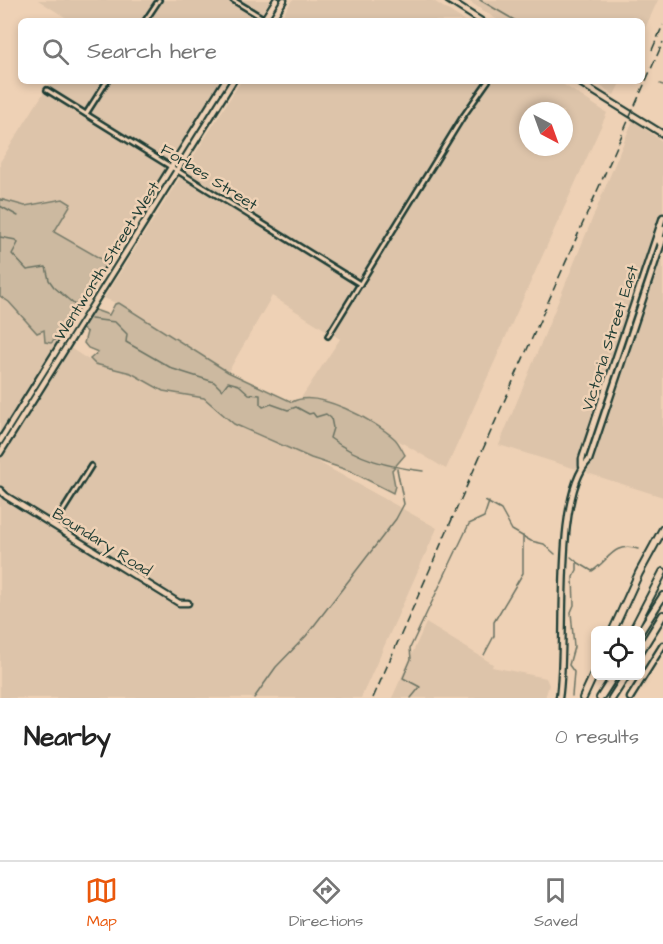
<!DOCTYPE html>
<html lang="en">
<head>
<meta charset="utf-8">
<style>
  body { margin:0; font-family:"Architects Daughter",sans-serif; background:#f6f6f6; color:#222 }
  .controls { position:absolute; right:18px; bottom:18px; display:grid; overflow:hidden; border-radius:9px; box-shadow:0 3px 9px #0003 }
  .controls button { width:54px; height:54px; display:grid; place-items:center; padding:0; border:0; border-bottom:2px solid #e0e0e0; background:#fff; color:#222; font:30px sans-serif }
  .compass { position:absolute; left:519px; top:102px; width:54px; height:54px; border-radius:50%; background:#fff; box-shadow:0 3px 9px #0003; rotate:139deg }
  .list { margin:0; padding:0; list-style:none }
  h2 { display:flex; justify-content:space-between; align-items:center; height:78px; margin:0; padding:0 24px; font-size:26px }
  h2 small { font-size:20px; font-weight:400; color:#767676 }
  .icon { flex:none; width:33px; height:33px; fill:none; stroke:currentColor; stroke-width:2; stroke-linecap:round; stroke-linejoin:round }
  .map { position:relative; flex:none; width:663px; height:698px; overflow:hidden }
  .search { position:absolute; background:#fff; box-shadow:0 3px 9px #0003; left:18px; right:18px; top:18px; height:66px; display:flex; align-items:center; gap:15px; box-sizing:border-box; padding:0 21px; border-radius:9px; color:#767676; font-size:22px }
  .sheet { height:162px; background:#fff }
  nav { display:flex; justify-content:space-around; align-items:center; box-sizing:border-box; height:84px; border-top:2px solid #e0e0e0; background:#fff; font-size:16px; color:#767676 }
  nav a { display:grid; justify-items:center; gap:3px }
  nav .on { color:#ea580c }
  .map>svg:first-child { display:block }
  .built { fill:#ddc4aa; fill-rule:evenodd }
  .green { fill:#ccb9a0; stroke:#767b6a; stroke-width:1.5 }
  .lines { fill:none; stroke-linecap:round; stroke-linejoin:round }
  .stream { stroke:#6a7363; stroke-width:1.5 }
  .street-casing { stroke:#1f3d34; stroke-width:8 }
  .secondary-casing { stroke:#1f3d34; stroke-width:9 }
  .highway-casing { stroke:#1f3d34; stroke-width:10 }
  .street { stroke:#eed1b5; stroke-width:3 }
  .secondary { stroke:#eed1b5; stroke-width:4.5 }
  .highway { stroke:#eed1b5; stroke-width:6 }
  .rail { stroke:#1f3d34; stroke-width:1.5; stroke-dasharray:9 4.5; stroke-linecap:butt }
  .labels { text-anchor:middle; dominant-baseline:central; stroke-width:5; stroke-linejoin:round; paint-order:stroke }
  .street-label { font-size:16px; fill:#1f3d34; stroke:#eed1b5 }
</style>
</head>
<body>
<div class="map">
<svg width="663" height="698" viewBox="0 0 663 698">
  <rect width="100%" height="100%" fill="#eed1b5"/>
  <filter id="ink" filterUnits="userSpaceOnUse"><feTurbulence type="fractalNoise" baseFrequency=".0167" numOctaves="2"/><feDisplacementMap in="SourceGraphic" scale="12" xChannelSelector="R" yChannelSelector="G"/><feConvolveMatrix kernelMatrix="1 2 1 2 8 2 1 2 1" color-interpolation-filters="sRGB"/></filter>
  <g filter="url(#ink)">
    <g class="built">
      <polygon points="38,0 270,0 257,21 71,21"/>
      <polygon points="292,0 432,0 465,21 279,21"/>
      <polygon points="467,0 658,0 642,35 642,21 499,21"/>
      <polygon points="51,81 221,81 110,264 54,232 70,204 63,199 25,206 0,199 0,162"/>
      <path d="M241,81H558L607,113L446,469L354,414L322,399L301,398L340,339L272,296L228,372L123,306L104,298ZM528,111H564V147H528Z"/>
      <polygon points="593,81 621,81 614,95"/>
      <polygon points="633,120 663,142 663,213 576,469 499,445"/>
      <polygon points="663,250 663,497 587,473"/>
      <polygon points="0,296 9,301 37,333 42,330 95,364 131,373 163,391 201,395 234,424 311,458 437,528 361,698 0,698"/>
      <polygon points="426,623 493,664 492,667 546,678 549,685 545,698 392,698"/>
    </g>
    <path class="green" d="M0,199L25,206L63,199L71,204L54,232L110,264L84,306L109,315L115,304L119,303L228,372L292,402C317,388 375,421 395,439C399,443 402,450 405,455L392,470L395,486L393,493L350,471L311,458L234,424L204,398L163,391L131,373L95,364L90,359L98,352L88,348L84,343L87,332L74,324L51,343L45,342L44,330L37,333L9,302L0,296Z"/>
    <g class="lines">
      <g class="stream">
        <polyline points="480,0 516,21"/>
        <polyline points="660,84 663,85"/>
        <polyline points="0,206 18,216"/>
        <polyline points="0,237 16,240 18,243 12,254 27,270 46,267 49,280 54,287 76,306"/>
        <path d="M91,319L115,322L127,334L126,342L173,369L214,382L222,390L228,382L239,385L249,394L260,395V404L263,407L271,404L288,410L296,407L309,414L313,413L316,417L326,414L331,418L333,428L330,438C358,459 388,467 423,471"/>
        <polyline points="485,501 501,510 512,530 531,541 544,544 555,554"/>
        <polyline points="571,557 577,562 577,570 573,577 574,605 571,612 574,647 569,665 574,672 572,696"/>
        <path d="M577,562L592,571C608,562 613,541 638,549"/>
        <polyline points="484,655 494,636 494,622 523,573 523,536"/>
        <polyline points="254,698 276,667 306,636 396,519 404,504 397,469"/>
        <polyline points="411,698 420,687 403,678 411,659 410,648 469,524 484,517 489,502"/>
      </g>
      <defs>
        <g id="street">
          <polyline points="233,0 268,21"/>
          <polyline points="145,21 159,0"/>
          <polyline points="47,90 360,284"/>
          <polyline points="86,114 107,81"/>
          <polyline points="328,336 462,118 488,81"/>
          <polyline points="54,525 91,466"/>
        </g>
        <g id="secondary">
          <polyline points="448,0 481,21"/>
          <polyline points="263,21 276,0"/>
          <polyline points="271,21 284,0"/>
          <polyline points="577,81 663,134"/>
          <polyline points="661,245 659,241 663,228"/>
          <polyline points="0,441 225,81"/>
          <polyline points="0,453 233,81"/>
          <polyline points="582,466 582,459 663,217"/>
          <polyline points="0,490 6,496 179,603 188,603"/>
          <path d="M559,698C568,644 552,497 589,460L663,239"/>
          <polyline points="630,698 663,645"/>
        </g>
        <g id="highway">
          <polyline points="613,630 639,573 663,529"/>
          <polyline points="633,630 663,572"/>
          <polyline points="640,632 663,596"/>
          <polyline points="640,652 663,615"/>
          <polyline points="583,698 596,670"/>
          <polyline points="600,698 614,676"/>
          <polyline points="612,698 626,676"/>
        </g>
      </defs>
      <use href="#street" class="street-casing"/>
      <use href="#secondary" class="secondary-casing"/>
      <use href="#highway" class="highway-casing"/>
      <use href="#street" class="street"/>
      <use href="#secondary" class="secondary"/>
      <use href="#highway" class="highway"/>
      <g class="rail">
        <polyline points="652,50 663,25"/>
        <polyline points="373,698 663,42"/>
      </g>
    </g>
  </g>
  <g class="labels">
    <g class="street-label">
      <text transform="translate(209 177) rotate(32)">Forbes Street</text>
      <text transform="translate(107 261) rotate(-58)">Wentworth Street West</text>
      <text transform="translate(610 338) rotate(-72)">Victoria Street East</text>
      <text transform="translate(102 542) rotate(32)">Boundary Road</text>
    </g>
  </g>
</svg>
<div class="controls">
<button><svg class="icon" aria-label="locate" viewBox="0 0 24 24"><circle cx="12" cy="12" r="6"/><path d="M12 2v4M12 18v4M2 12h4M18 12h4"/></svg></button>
</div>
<svg class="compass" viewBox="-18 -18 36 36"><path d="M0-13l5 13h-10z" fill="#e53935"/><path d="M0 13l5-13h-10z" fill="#767676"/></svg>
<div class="search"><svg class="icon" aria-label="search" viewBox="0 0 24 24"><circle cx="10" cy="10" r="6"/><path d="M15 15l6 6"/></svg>Search here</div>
</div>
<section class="sheet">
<h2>Nearby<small>0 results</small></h2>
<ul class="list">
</ul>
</section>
<nav>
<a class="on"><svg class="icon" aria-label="map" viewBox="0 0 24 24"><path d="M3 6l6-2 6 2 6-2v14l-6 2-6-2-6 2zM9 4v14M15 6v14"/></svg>Map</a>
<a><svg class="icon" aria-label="directions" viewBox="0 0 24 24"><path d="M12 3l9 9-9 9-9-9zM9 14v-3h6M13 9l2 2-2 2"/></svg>Directions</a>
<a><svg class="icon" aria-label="saved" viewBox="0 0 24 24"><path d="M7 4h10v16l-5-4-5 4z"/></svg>Saved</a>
</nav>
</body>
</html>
